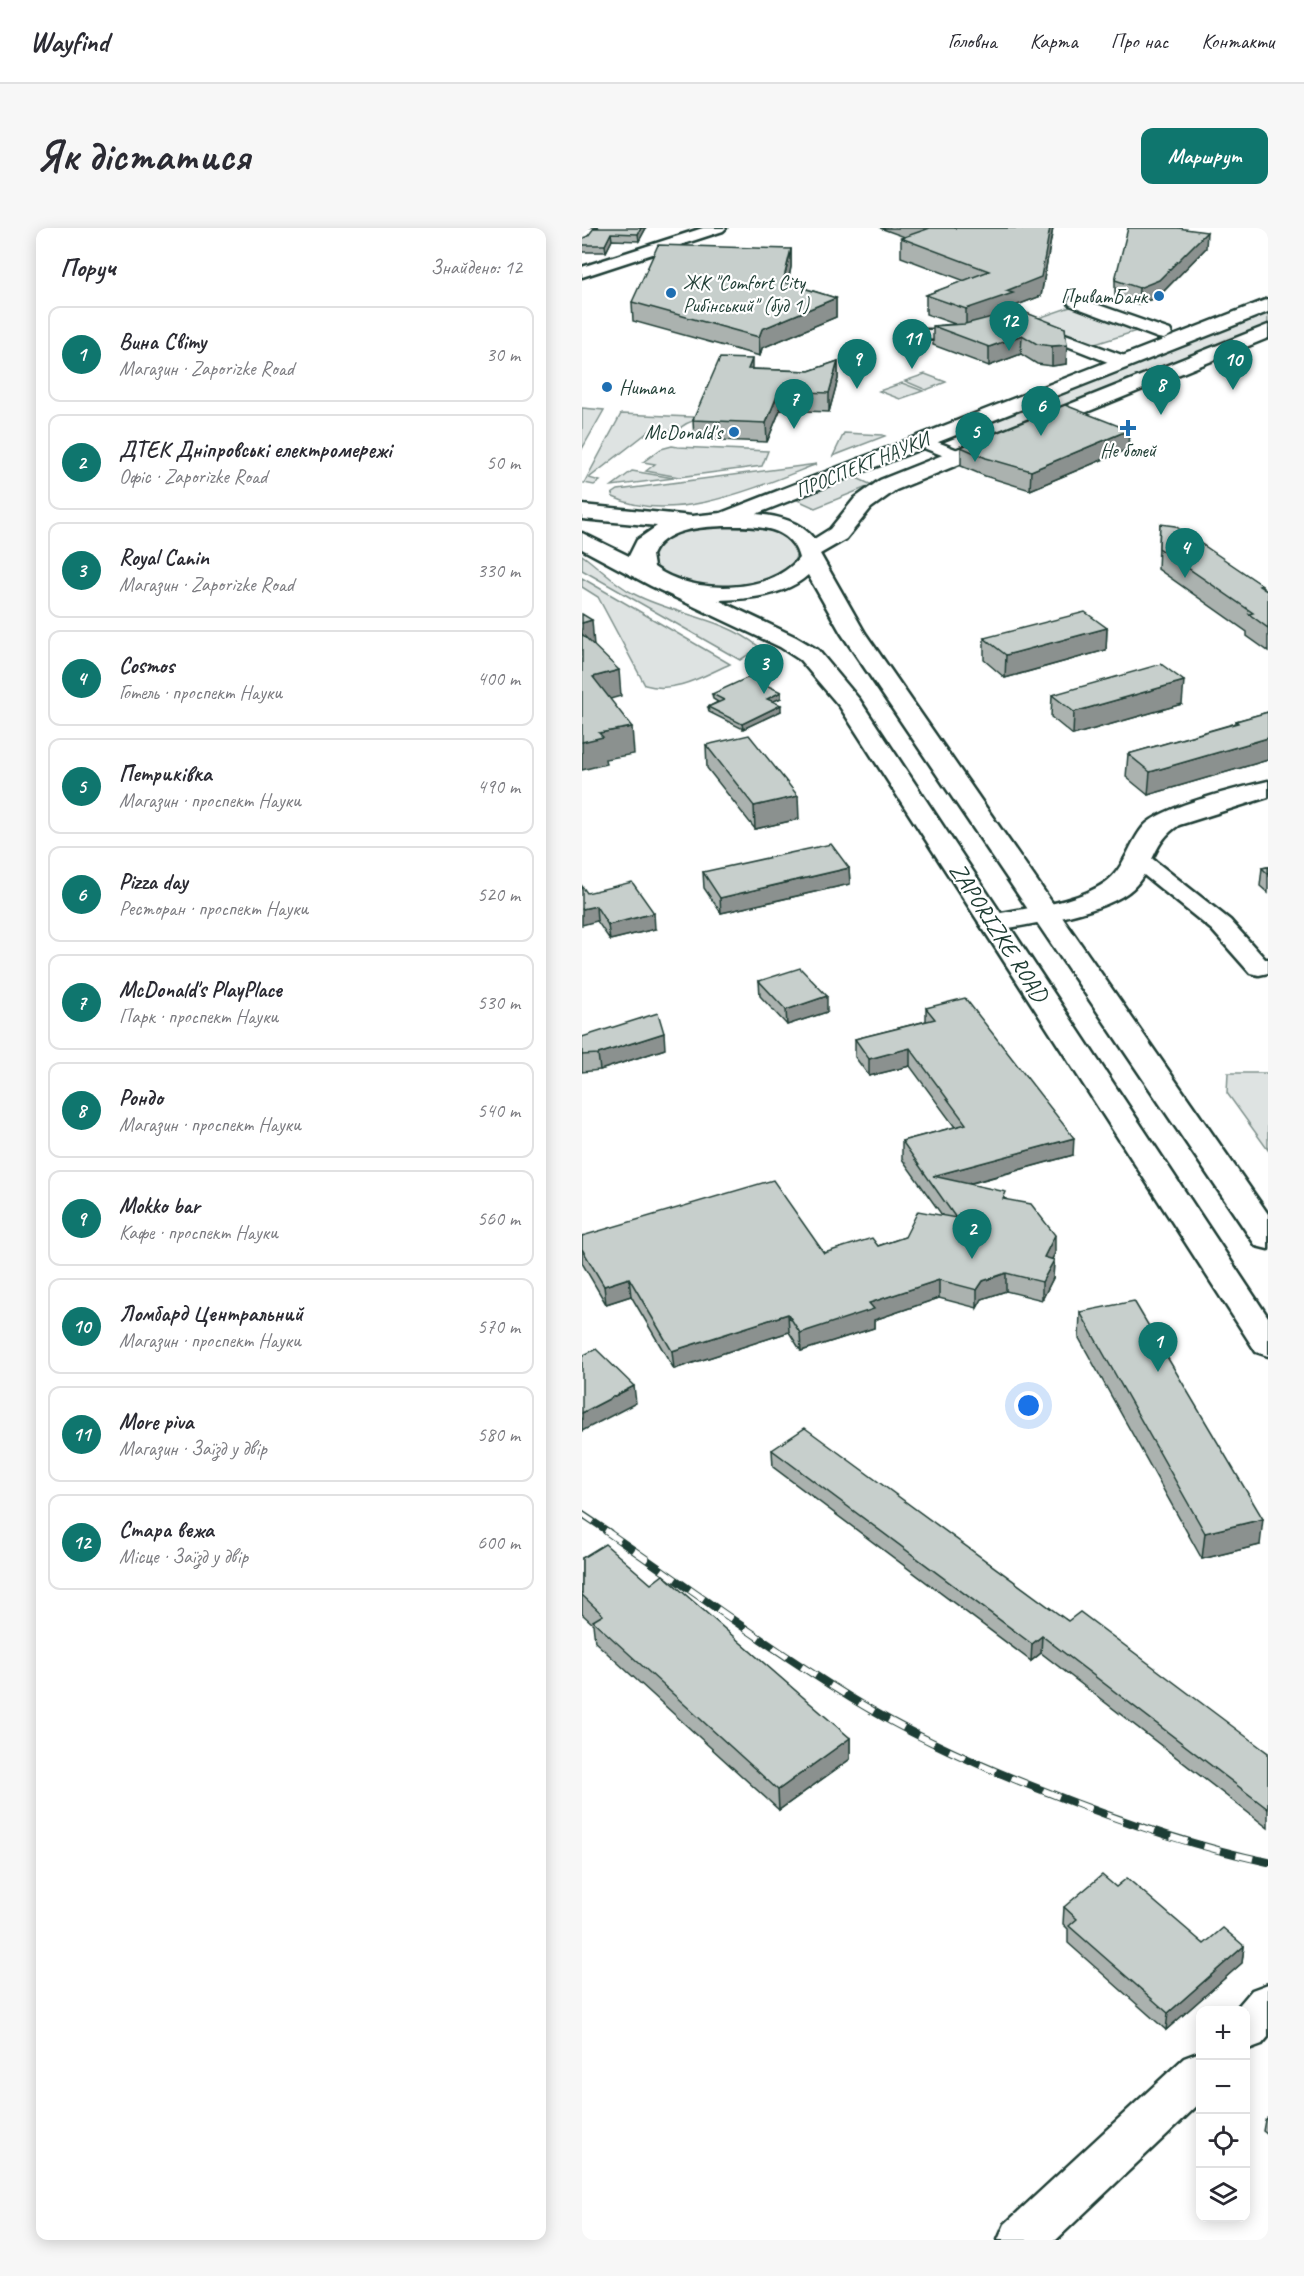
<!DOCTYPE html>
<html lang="uk">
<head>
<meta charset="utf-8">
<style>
  body { margin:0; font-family:Caveat,sans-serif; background:#f7f7f7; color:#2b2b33 }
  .controls { position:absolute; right:18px; bottom:18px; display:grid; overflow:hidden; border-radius:12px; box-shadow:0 3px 15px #0003 }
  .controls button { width:54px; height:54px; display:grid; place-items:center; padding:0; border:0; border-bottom:2px solid #e1e1e2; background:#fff; color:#2b2b33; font:30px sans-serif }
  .you { position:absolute; left:447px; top:1178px; width:21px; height:21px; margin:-15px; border:4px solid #fff; border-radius:50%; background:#1a73e8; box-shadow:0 0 0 9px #1a73e833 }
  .badge { display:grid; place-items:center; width:39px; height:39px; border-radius:50%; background:#0f766e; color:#fff; font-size:20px; font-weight:700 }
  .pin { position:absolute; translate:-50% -50px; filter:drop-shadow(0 2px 3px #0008) }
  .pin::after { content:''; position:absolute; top:32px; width:21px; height:18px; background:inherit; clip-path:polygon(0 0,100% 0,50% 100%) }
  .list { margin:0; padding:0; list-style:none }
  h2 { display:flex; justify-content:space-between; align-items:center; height:78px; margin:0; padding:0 24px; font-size:26px }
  h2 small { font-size:20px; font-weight:400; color:#7c7c81 }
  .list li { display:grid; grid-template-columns:39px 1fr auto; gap:18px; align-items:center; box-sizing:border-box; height:96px; margin:0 12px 12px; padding:0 12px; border:2px solid #e1e1e2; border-radius:12px }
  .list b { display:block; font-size:22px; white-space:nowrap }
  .list p { margin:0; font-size:20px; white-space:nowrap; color:#7c7c81 }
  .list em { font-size:20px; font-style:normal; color:#7c7c81 }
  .icon { flex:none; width:33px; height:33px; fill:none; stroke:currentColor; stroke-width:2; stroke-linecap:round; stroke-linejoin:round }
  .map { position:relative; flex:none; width:686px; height:2012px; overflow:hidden; border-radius:12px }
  header { display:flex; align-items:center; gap:36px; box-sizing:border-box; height:84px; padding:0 30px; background:#fff; border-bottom:2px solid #e1e1e2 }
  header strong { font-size:28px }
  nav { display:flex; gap:33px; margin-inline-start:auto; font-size:21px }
  .intro { display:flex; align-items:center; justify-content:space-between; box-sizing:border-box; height:144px; padding:0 36px }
  h1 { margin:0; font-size:42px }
  .button { padding:15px 27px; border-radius:12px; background:#0f766e; color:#fff; font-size:21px; font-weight:700 }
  main { display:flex; gap:36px; padding:0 36px }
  aside { flex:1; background:#fff; border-radius:12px; box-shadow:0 3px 15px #0003 }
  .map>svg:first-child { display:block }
  .green { fill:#dee3e2; stroke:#7e908b; stroke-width:1.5 }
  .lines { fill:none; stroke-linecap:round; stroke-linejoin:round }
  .street-casing { stroke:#1f3d34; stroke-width:5 }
  .secondary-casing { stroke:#1f3d34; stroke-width:5 }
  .primary-casing { stroke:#1f3d34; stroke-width:5 }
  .street { fill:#fff; fill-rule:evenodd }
  .secondary { fill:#fff; fill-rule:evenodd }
  .primary { fill:#fff; fill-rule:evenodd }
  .rail-far1-casing { stroke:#1f3d34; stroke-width:7 }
  .rail-casing { stroke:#1f3d34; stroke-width:8 }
  .rail-far1 { stroke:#fff; stroke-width:4.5; stroke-dasharray:14; stroke-linecap:butt }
  .rail { stroke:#fff; stroke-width:6; stroke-dasharray:17; stroke-linecap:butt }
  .wall { fill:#abb2af; stroke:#1f3d34; stroke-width:1.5 }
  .shaded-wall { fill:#8b918f; stroke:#1f3d34; stroke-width:1.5 }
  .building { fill:#c7cfcc; stroke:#1f3d34; stroke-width:1.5 }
  .poi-dot { fill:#1f6fb2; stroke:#fff; stroke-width:2 }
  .labels { text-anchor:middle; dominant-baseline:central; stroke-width:4.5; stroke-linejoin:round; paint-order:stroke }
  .far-poi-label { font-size:20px; fill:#1f3d34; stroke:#fff; text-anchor:start }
  .far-street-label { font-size:20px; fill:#1f3d34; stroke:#fff }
  .street-label { font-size:24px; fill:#1f3d34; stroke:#fff }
</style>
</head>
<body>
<header>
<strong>Wayfind</strong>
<nav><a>Головна</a><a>Карта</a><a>Про нас</a><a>Контакти</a></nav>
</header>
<div class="intro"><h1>Як дістатися</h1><a class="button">Маршрут</a></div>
<main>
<aside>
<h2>Поруч<small>Знайдено: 12</small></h2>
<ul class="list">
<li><span class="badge">1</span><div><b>Вина Світу</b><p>Магазин · Zaporizke Road</p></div><em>30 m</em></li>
<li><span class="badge">2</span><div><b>ДТЕК Дніпровські електромережі</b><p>Офіс · Zaporizke Road</p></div><em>50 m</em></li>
<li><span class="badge">3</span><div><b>Royal Canin</b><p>Магазин · Zaporizke Road</p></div><em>330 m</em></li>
<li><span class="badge">4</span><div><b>Cosmos</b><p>Готель · проспект Науки</p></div><em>400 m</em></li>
<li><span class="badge">5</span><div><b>Петриківка</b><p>Магазин · проспект Науки</p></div><em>490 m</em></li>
<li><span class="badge">6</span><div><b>Pizza day</b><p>Ресторан · проспект Науки</p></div><em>520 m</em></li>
<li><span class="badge">7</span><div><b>McDonald's PlayPlace</b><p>Парк · проспект Науки</p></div><em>530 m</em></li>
<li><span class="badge">8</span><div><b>Рондо</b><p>Магазин · проспект Науки</p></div><em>540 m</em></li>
<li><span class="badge">9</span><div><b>Mokko bar</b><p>Кафе · проспект Науки</p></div><em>560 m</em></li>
<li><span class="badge">10</span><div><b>Ломбард Центральний</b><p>Магазин · проспект Науки</p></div><em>570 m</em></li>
<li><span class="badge">11</span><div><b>More piva</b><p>Магазин · Заїзд у двір</p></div><em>580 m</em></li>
<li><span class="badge">12</span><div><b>Стара вежа</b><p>Місце · Заїзд у двір</p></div><em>600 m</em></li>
</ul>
</aside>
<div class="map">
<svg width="686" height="2012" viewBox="0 0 686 2012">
  <rect width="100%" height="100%" fill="#fff"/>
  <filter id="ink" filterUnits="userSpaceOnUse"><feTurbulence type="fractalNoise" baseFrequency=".0167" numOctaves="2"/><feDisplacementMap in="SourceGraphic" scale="12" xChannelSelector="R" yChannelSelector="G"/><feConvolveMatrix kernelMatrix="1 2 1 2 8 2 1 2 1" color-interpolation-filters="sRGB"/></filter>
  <g filter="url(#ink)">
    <g class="green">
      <polygon points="494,77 561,101 507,118 445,94"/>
      <polygon points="686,82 686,98 417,205 398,197"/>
      <polygon points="343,146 364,154 344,162 323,153"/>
      <polygon points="320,155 341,163 318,171 297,163"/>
      <polygon points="0,180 22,182 0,221"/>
      <path d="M39,186L157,191C134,191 111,186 95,203L70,201L7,250L18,253L12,257L2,255Z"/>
      <polygon points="262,205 301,207 303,208 251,228"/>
      <polygon points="90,218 96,219 186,223 180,238 97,249 64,243 73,236 61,234 79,221"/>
      <path d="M235,236C178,258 90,298 31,269L30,266L36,262Z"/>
      <polygon points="50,243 92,250 30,258"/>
      <polygon points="268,247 290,257 233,280 211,270"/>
      <path d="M144,296C156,297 168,297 180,300C230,310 222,342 178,355C152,363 123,360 98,352C88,349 75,347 70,337C54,306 127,298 144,296Z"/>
      <path d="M0,327C18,340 32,356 52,366C92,387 139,389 176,418L175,421L158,432L0,342Z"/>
      <path d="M0,350L148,436C121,448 93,466 63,457L16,369L0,359Z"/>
      <polygon points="646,845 686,845 686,922 645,865"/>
    </g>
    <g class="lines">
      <defs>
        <g id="street">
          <polygon points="0,0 15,0 5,14 0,16"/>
          <polygon points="121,0 144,0 141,3 0,49 0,39"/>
          <polygon points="494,69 588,102 590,106 582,111 576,110 488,77 486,74 488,71"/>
          <polygon points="448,93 548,130 550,134 548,138 536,138 442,101 440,98"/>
          <polygon points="329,102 390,102 398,107 390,112 323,111 321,107 323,103"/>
          <polygon points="340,208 381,224 384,228 381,232 375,233 334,217 331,213 334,209"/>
          <polygon points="555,623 563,625 648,692 683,731 686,731 686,745 677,747 668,745 630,702 547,635 543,630 547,625"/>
        </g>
        <g id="secondary">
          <path d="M686,553V569L597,597C571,614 573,635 555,656C532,685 447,696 411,703L401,701L397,695L401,689C441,679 489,678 524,654C542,642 547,615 562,598C581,578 657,560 686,553Z"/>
          <polygon points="686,1756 686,1809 680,1816 664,1822 664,1782 653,1782 670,1762"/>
          <polygon points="618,1824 618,1875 474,2012 416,2012 423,1996 602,1830"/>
        </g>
        <path id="primary" d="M686,71V84L174,286C196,288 218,293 232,311L248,301L273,270L298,252L686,97V110L314,262L289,280L264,311L238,326L283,405L686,986V1021L674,1018L259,405L226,347C203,368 166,371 136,372L214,409L236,422L277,471L686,1089V1128L674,1124L258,479L218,432L198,419L69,358L0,321V305L47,328L55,312L75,298L0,291V277L110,288L139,285ZM142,298C171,298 209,296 217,330C187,368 108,366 72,339L70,327C81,301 117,299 142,298Z"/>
      </defs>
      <use href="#street" class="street-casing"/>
      <use href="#secondary" class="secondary-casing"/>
      <use href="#primary" class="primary-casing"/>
      <use href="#street" class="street"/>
      <use href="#secondary" class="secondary"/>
      <use href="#primary" class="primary"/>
      <defs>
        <polyline id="rail-far1" points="0,1286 27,1304"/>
        <path id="rail" d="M24,1303C105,1359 185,1418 269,1470C331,1508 397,1538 465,1564C538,1593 610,1618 686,1634"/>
      </defs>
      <use href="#rail-far1" class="rail-far1-casing"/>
      <use href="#rail" class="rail-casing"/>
      <use href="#rail-far1" class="rail-far1"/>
      <use href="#rail" class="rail"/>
    </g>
    <g class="wall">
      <polygon points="64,0 57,13 30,12 24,24 0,24 0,11 6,8"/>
      <polygon points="298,0 439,0 443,1 443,0 471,0 459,68 430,79 430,84 483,100 484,136 470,138 455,136 439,126 407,138 351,117 351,98 373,96 344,86 344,67 383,53 319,29 319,10 323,9"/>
      <polygon points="624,20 576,69 556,76 533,68 533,52"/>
      <polygon points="209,21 209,39 206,55 254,70 254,89 180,120 178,128 51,93 50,74"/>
      <polygon points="256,133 256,151 247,184 198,182 185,214 112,211 111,192 170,141 227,143"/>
      <polygon points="547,202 546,221 448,262 403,248 379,238 379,219"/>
      <polygon points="578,296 680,357 680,359 686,364 686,423 665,408 665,404 576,341"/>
      <polygon points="525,400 524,422 423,450 402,432 402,410"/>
      <polygon points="199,464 199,470 191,473 199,483 161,501 127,484 126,479 136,474 131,471 130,466"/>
      <polygon points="470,467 600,476 491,507 469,489"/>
      <polygon points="686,484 686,532 566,567 544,549 546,526 654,495 654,493"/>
      <polygon points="124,517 217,591 173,601 125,540"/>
      <polygon points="686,639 686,665 678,658 680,640"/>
      <polygon points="267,640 268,656 139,685 122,660 121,644"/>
      <polygon points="5,665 73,701 28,712 15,693"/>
      <polygon points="177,753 245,784 205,797 178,768"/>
      <polygon points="344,780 491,927 387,956 424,971 473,1025 470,1031 472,1032 471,1050 460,1072 424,1063 400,1071 395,1080 357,1070 292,1092 292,1100 219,1123 207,1104 92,1141 49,1068 24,1076 0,1035 0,1008 242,1025 296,1018 323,1009 360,987 320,931 320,913 373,899 328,838 287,848 273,829 273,811 344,793"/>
      <polygon points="0,809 83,821 18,842 0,844"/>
      <polygon points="498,1084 678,1317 620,1331 497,1110"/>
      <polygon points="190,1222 486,1393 686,1525 686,1600 459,1425 449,1433 191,1239"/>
      <polygon points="0,1330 69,1356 268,1510 268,1531 197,1582 13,1414 11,1396 0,1386"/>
      <polygon points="534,1659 622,1716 662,1718 660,1735 584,1802 486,1715 486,1701 481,1696 482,1679"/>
      <polygon points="686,1889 686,1907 681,1903 683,1892"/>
    </g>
    <g class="shaded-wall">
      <polygon points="59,0 64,0 57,13 56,6"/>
      <polygon points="468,0 471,0 459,68 430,79 430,84 384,100 384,81 424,63"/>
      <polygon points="625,4 624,20 576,69 556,76 557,60"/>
      <polygon points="29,5 30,12 24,24 23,17"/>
      <polygon points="209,21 209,39 202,72 201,54"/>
      <polygon points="254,70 254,89 180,120 178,128 177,109 180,101"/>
      <polygon points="440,107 439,126 407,138 407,119"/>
      <polygon points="485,117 484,136 470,138 470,118"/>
      <polygon points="170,131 170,149 166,141"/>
      <polygon points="256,133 256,151 247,184 247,165"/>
      <polygon points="197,163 198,182 185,214 184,195"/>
      <polygon points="547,202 546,221 448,262 449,243"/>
      <polygon points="10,392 12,418 0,422 0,395"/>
      <polygon points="525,400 524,422 423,450 424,427"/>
      <polygon points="37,442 39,468 14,475 11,449"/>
      <polygon points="602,453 600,476 491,507 492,484"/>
      <polygon points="199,464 199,470 185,476 185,471"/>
      <polygon points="199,477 199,483 161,501 160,496"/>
      <polygon points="50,499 52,526 23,531 24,536 0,542 0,514 17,505"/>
      <polygon points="686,510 686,532 566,567 568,544"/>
      <polygon points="216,568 217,591 173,601 172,578"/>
      <polygon points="267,640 268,656 139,685 138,670"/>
      <polygon points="14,678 15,693 0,697 0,681"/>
      <polygon points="72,685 73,701 28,712 26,697"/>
      <polygon points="245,768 245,784 205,797 204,782"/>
      <polygon points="82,805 83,821 18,842 16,826"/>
      <polygon points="328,820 328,838 287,848 287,831"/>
      <polygon points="492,910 491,927 356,964 351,948"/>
      <polygon points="473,1007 473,1025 462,1047 462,1029"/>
      <polygon points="472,1032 471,1050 460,1072 460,1054"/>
      <polygon points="424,1045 424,1063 400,1071 395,1080 395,1062 401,1053"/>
      <polygon points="47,1050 49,1068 24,1076 22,1058"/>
      <polygon points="357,1052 357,1070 292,1092 292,1100 219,1123 218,1105 287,1075"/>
      <polygon points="206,1086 207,1104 92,1141 90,1123"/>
      <polygon points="52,1158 54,1175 0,1203 0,1185"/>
      <polygon points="681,1291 678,1317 620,1331 623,1305"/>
      <polygon points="460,1408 459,1425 449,1433 450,1416"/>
      <polygon points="268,1510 268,1531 197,1582 196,1562"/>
      <polygon points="662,1718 660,1735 584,1802 586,1785"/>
    </g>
    <g class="building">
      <polygon points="12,0 59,0 56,6 29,5 23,17 0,17 0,11 6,8"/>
      <polygon points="348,0 439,0 443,1 443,0 468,0 459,49 424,63 431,65 384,81 344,67 407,43 319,10"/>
      <polygon points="546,0 596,0 625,4 577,52 557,60 533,52"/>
      <polygon points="76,17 209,21 201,54 254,70 180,101 177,109 50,74"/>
      <polygon points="437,82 483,100 485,117 470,118 455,116 440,107 407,119 351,98 383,96"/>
      <polygon points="138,130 170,131 166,141 227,143 256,133 247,165 197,163 184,195 111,192"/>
      <polygon points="483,177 547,202 449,243 404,230 379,219"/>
      <polygon points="578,296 593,298 680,357 677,358 686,364 686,400 667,386 671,385 577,320"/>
      <polygon points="503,384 525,400 424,427 402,410"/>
      <polygon points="0,386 10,392 0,395"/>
      <polygon points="0,406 37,442 11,449 50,499 17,505 21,509 0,514"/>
      <polygon points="579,436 602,453 492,484 470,467"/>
      <polygon points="167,449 199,464 185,471 199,477 160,496 126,479 142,472 130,466"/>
      <polygon points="686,484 686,510 568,544 546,526 656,495 654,493"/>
      <polygon points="167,507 216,568 172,578 124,517"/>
      <polygon points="249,616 267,640 138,670 121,644"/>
      <polygon points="686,639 686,646 680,640"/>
      <polygon points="50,654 72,685 26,697 14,678 0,681 0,658 5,665"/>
      <polygon points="218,740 245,768 204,782 177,753"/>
      <polygon points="383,770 492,910 351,948 424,964 421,971 449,976 473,1007 462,1029 472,1032 460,1054 424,1045 401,1053 395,1062 357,1052 287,1075 292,1081 218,1105 206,1086 90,1123 47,1050 22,1058 0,1021 0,1008 191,952 242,1025 290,1010 296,1018 323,1009 336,983 374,990 320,913 384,896 328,820 287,831 273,811 353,791 344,780"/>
      <polygon points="76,785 82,805 16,826 0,827 0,809"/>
      <polygon points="552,1073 681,1291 623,1305 498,1084"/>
      <polygon points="14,1121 52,1158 0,1185 0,1128"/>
      <polygon points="223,1200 486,1393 498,1384 686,1525 686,1581 460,1408 450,1416 190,1222"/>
      <polygon points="23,1316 69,1356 81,1347 268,1510 196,1562 11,1393 21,1387 0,1367 0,1330"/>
      <polygon points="520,1647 534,1659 545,1650 622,1716 641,1700 662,1718 586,1785 487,1698 495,1691 482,1679"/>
    </g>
  </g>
  <g class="poi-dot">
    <circle cx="89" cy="65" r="6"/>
    <circle cx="577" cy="68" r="6"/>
    <circle cx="25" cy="159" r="6"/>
    <path d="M543 191h6v6h6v6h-6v6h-6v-6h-6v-6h6z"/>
    <circle cx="152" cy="204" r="6"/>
  </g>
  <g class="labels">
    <g class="far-poi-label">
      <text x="101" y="54">ЖК "Comfort City<tspan x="101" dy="23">Рибінський" (буд 1)</tspan></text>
      <text x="565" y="68" text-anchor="end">ПриватБанк</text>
      <text x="37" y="159">Humana</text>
      <text x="140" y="204" text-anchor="end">McDonald's</text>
      <text x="546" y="222" text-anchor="middle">Не болей</text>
    </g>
    <g class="far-street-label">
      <text transform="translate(280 237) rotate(-22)">ПРОСПЕКТ НАУКИ</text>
    </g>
    <g class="street-label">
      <text transform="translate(417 704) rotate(57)">ZAPORIZKE ROAD</text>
    </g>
  </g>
</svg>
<div class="controls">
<button>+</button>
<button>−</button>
<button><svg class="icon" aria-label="locate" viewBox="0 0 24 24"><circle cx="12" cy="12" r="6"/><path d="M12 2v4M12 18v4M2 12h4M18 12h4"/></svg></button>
<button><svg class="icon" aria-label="layers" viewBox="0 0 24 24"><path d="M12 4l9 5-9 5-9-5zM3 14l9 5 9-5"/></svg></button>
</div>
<div class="you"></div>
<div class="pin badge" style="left:576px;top:1144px">1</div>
<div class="pin badge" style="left:390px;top:1031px">2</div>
<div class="pin badge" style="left:182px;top:466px">3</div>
<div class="pin badge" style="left:603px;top:350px">4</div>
<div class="pin badge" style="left:393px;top:234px">5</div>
<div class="pin badge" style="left:459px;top:208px">6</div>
<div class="pin badge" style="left:212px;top:201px">7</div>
<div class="pin badge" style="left:579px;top:187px">8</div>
<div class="pin badge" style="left:275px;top:161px">9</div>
<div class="pin badge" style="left:651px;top:162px">10</div>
<div class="pin badge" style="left:330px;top:141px">11</div>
<div class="pin badge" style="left:427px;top:123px">12</div>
</div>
</main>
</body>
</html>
